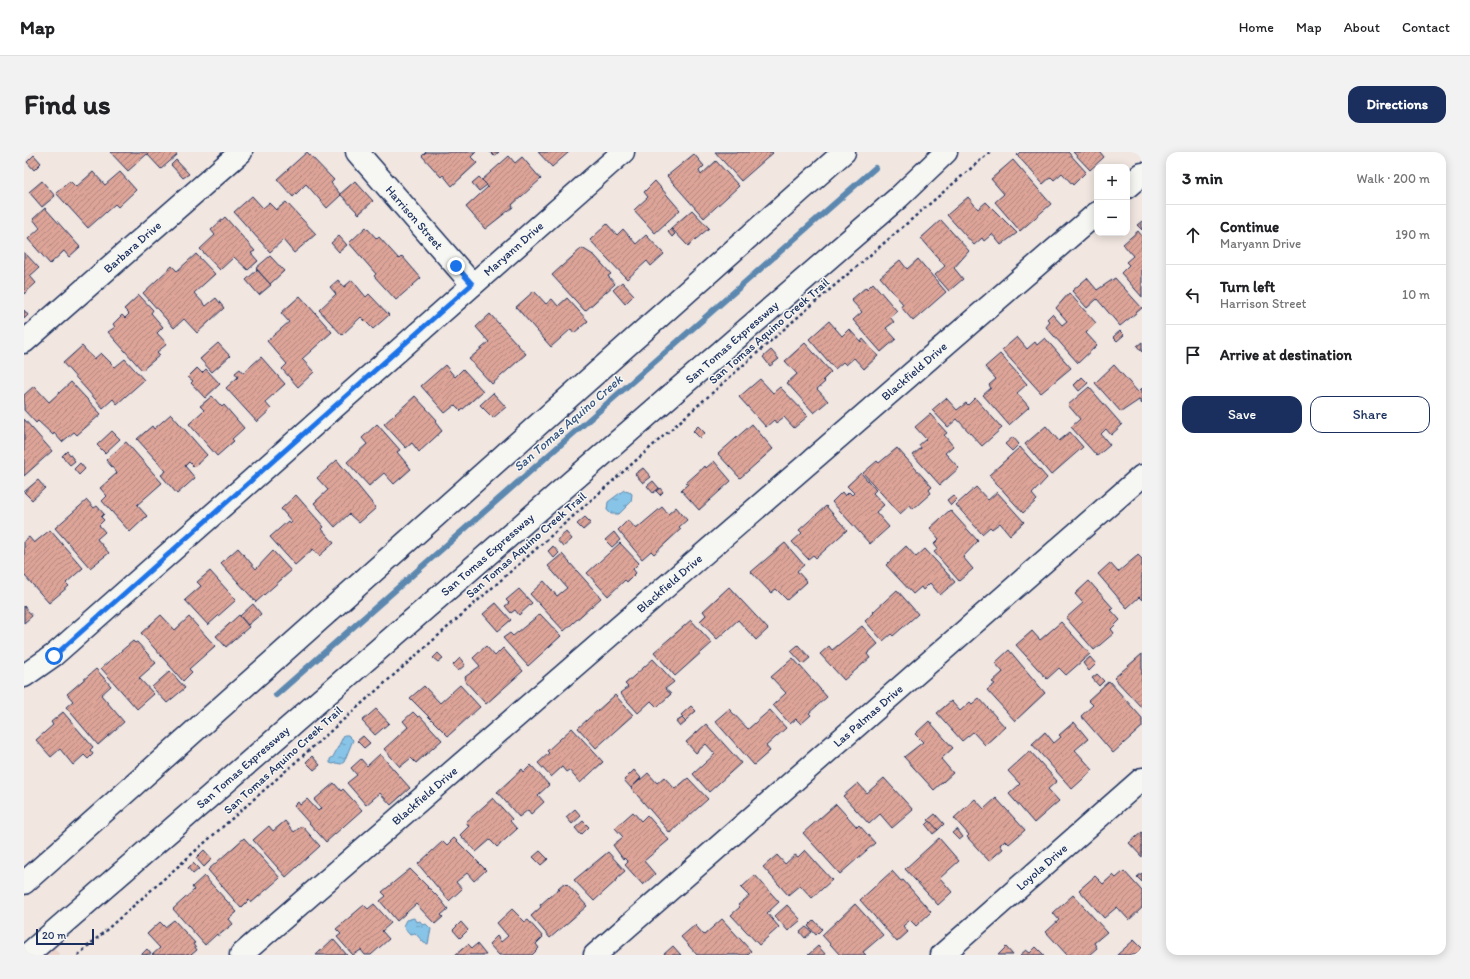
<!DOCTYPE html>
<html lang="en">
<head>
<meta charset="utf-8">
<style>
  body { margin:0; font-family:Itim,sans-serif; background:#f2f2f2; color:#202124 }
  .controls { position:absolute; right:12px; top:12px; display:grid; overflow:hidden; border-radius:8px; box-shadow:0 2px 10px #0003 }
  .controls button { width:36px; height:36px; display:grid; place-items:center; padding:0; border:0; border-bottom:1px solid #e0e0e0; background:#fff; color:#202124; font:20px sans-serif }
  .scale { position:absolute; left:12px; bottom:10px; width:58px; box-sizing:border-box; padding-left:4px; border:2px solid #1b2f5e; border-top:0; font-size:11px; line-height:14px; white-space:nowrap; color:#1b2f5e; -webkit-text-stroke:3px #f6f6f2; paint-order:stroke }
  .stop { position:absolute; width:12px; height:12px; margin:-9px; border:3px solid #1a73e8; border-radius:50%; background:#fff }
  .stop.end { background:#1a73e8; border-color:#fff; box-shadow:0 1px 4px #0008 }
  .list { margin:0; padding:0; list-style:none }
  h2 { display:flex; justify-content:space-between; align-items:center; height:52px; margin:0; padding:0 16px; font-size:17px }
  h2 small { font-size:13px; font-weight:400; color:#757577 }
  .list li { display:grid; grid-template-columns:26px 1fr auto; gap:12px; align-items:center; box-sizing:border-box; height:60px; padding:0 16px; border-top:1px solid #e0e0e0 }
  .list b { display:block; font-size:15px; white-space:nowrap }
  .list p { margin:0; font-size:13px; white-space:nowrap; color:#757577 }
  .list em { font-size:13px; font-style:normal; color:#757577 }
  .actions { display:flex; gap:8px; padding:12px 16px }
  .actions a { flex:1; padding:9px 0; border:1px solid #1b2f5e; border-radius:12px; text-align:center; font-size:14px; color:#1b2f5e }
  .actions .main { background:#1b2f5e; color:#fff }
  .icon { flex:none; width:22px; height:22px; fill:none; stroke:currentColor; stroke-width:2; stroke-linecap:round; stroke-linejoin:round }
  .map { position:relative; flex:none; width:1118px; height:803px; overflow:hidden; border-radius:12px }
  header { display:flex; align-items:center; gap:24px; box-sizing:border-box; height:56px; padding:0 20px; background:#fff; border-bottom:1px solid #e0e0e0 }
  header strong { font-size:19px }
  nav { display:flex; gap:22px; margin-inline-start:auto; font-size:14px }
  .intro { display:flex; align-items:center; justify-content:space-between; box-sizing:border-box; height:96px; padding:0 24px }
  h1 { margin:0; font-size:28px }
  .button { padding:10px 18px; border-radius:12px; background:#1b2f5e; color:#fff; font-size:14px; font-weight:700 }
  main { display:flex; gap:24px; padding:0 24px }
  aside { flex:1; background:#fff; border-radius:12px; box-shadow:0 2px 10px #0003 }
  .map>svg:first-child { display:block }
  .built { fill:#ebd2ca }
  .water { fill:url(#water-ripples); stroke:#5c88b0 }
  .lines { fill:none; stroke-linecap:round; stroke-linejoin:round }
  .stream { stroke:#5c88b0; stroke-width:6 }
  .building { fill:url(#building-hatch); stroke:#1b2f5e }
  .street-casing { stroke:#1b2f5e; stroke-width:25 }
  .secondary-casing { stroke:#1b2f5e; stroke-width:25 }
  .highway-casing { stroke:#1b2f5e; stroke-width:25 }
  .path { stroke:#1b2f5e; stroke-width:2.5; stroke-dasharray:3 3; stroke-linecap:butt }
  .street { stroke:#f6f6f2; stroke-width:22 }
  .secondary { stroke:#f6f6f2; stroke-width:22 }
  .highway { stroke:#f6f6f2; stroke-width:22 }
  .route { stroke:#1a73e8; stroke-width:5 }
  .labels { text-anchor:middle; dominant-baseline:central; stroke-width:3; stroke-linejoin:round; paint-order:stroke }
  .street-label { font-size:12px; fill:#1b2f5e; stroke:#f6f6f2 }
  .water-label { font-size:13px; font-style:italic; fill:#365480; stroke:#f6f6f2 }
</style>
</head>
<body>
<header>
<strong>Map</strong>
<nav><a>Home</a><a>Map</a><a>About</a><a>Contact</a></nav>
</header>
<div class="intro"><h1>Find us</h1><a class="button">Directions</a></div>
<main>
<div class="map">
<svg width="1118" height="803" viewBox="0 0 1118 803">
  <defs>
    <pattern id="water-ripples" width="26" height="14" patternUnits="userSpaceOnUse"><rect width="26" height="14" fill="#87c4e7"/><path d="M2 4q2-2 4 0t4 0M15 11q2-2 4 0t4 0" fill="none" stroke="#6ea0be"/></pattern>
    <pattern id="building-hatch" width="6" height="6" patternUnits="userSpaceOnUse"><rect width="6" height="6" fill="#dda498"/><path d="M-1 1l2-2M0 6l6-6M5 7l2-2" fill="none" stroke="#b2867f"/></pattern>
  </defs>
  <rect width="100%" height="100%" fill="#f1e6e0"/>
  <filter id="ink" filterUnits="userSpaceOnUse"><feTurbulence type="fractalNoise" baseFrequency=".025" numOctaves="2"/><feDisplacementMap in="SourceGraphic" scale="8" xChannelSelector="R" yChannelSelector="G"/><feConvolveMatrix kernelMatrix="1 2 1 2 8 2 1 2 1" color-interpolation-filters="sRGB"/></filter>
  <g filter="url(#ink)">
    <polygon class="built" points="22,786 36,803 3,803"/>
    <g class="water">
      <polygon points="600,338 605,339 608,342 607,350 595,362 587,362 583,358 584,350"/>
      <polygon points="320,583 324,583 329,588 320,610 317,612 312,611 309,612 306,611 306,607 309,605"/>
      <polygon points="390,766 392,770 396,769 399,773 402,772 407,777 404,792 400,791 391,781 386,782 379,774 382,768"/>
    </g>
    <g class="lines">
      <polyline class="stream" points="252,543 851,16"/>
    </g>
    <g class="building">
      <polygon points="86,0 151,0 153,3 137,17 123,2 104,19"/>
      <polygon points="283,0 310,28 307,31 317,43 303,56 282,32 269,45 253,27"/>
      <polygon points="402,0 452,0 447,5 453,11 428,34 419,23 417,25 398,4"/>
      <polygon points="466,0 475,0 470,4"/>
      <polygon points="514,0 545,0 528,15"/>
      <polygon points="691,0 748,0 749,1 717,29"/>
      <polygon points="996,0 1044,0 1062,20 1049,33 1038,21 1030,28 1027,25 1019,32 993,3"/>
      <polygon points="1049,0 1076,0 1080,5 1066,18"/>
      <polygon points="670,2 680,14 675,19 677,23 692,9 715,34 680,66 643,24"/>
      <polygon points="10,3 17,11 10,18 3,10"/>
      <polygon points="485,4 491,11 498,5 517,27 488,53 489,55 461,77 442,55 464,35 458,28"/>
      <polygon points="152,8 165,22 159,26 147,13"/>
      <polygon points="989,8 1027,52 996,79 971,50 980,42 967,27"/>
      <polygon points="69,20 81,33 96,20 112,38 94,55 91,52 64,76 32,41 46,29 52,35"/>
      <polygon points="455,25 463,33 455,39 448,31"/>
      <polygon points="18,29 31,44 18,55 5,40"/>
      <polygon points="331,29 349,49 335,62 316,42"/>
      <polygon points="631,29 656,58 631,81 610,58 624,45 620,40"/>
      <polygon points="228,44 239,56 245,51 252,58 262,50 292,82 270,101 259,88 246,100 210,60"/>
      <polygon points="944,45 954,57 962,50 993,81 977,93 968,82 960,89 958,86 950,93 923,63"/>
      <polygon points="21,56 56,95 45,105 40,99 26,112 4,87 16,76 9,67"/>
      <polygon points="668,58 685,76 664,94 647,76"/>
      <polygon points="201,65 231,99 227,101 234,109 224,118 210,105 196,118 176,97 191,83 187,78"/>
      <polygon points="917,68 945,99 930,116 939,127 925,139 911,123 921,114 897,86"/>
      <polygon points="1118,69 1118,78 1113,73"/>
      <polygon points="583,72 593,83 599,77 612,92 622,83 640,102 627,114 623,109 603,127 566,88"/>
      <polygon points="342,75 353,87 355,85 375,107 378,104 397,126 372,148 350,124 352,122 325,91"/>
      <polygon points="647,77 651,82 648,85 644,80"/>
      <polygon points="1114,79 1118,84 1118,145 1097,121 1105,113 1102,110 1109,104 1099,92"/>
      <polygon points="315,84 323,93 315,100 307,91"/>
      <polygon points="558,96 571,104 587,122 584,124 591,132 561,159 528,123"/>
      <polygon points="0,100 15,116 6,124 12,131 0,142"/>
      <polygon points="172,102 191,122 170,141 182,154 192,146 200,156 173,181 160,167 150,176 119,141 148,114 153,119"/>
      <polygon points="246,104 260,119 246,132 232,116"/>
      <polygon points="894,107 922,140 889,169 877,155 879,152 856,125 876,108 883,117"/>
      <polygon points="233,118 247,133 235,143 222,128"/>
      <polygon points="1063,126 1073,138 1091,126 1118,156 1096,174 1073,147 1063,156 1048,139"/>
      <polygon points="314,128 320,135 328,128 342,145 345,142 365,163 349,177 337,165 318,183 295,158 312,142 306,135"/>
      <polygon points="598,130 610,143 601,152 589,138"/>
      <polygon points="849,131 873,159 866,165 870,170 862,176 872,187 857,200 829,168 838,160 827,148 842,135 843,137"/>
      <polygon points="510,139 522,152 528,147 534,154 543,146 564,169 550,181 547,177 527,195 492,155"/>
      <polygon points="1045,141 1072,171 1062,181 1073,193 1054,211 1022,175 1026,170 1023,167 1028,162 1038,173 1043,169 1032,156"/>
      <polygon points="115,143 129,158 127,161 139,175 133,181 143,192 133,200 136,203 118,218 84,180 91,175 89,172 98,163 101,166 105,162 100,157"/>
      <polygon points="276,144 308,180 278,207 290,220 274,235 258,217 263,212 243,189 265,170 257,161"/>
      <polygon points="0,158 4,163 0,167"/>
      <polygon points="466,162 502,202 468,232 445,207 465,190 452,175"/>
      <polygon points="805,169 818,184 825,177 837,190 839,187 854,204 840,217 830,206 822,213 819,210 811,217 785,187"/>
      <polygon points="1096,179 1100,183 1093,189 1089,185"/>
      <polygon points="993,185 1003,197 1011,190 1013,193 1021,186 1047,216 1017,241 978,198"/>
      <polygon points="1118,190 1118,200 1113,194"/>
      <polygon points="194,191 206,204 188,220 176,207"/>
      <polygon points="781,191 807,220 799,228 801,230 793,237 804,249 790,261 763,231 773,222 761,209"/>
      <polygon points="58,194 70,207 77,201 91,215 101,207 120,228 93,252 89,247 79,256 39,211"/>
      <polygon points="747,198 755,207 746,214 739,205"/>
      <polygon points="976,202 1003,232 993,241 1005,255 985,273 959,243 967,236 965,233 972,227 961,215"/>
      <polygon points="237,205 261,232 241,250 247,257 233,270 202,236 214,225 211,221 216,217 219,221"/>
      <polygon points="421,213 431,225 439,217 459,239 437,259 431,253 421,261 397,234"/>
      <polygon points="1090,213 1114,240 1118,236 1118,252 1115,248 1097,260 1071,231"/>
      <polygon points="173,216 178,221 182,217 196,232 181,246 167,231 169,229 164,225"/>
      <polygon points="1058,225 1064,231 1055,239 1050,233"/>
      <polygon points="736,227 749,241 756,235 784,264 770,276 760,265 752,271 750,268 742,275 715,245"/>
      <polygon points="47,230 77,262 53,283 50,280 38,290 30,281 29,283 14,269 12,271 0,258 0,243 10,234 25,250"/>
      <polygon points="1065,235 1098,273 1087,283 1082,277 1077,282 1086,293 1073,304 1047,275 1056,267 1044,253"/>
      <polygon points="469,241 482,255 469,266 456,253"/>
      <polygon points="188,244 198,255 200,253 220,276 208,287 210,289 193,304 165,272 180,258 176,254"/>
      <polygon points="391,244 413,268 411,270 418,279 395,300 388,291 382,296 360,272"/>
      <polygon points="922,246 933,258 942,251 944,253 951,246 978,276 958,294 933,267 924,275 908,258"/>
      <polygon points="147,262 183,303 170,315 165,310 161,314 171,326 153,342 137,323 142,319 113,287 128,274 130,277"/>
      <polygon points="906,262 923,281 920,283 929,294 921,301 935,316 916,333 889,303 897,296 895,293 902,287 891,275"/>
      <polygon points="0,267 28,299 0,324"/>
      <polygon points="353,272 376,298 373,300 387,317 370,332 360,321 345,334 323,310 343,292 338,286"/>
      <polygon points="728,272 749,297 716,326 694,302"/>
      <polygon points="674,274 681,281 676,286 669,279"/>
      <polygon points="1022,274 1035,289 1046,280 1059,295 1027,323 1001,292"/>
      <polygon points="88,279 96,287 81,301 73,293"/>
      <polygon points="989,285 995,292 988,299 981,292"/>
      <polygon points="102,290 138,331 113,353 123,364 106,380 78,349 83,344 76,336 93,321 82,308"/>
      <polygon points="996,295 1023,326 1008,342 1013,348 999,361 965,323"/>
      <polygon points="873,296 908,335 905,338 907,341 889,357 886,353 876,362 839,321 853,309 855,311"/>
      <polygon points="43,299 51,309 46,313 38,304"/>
      <polygon points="313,308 352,356 335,371 325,362 311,375 290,351 304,338 293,326"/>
      <polygon points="690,309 707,329 675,358 657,338 664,332 662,331 681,314 682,316"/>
      <polygon points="56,311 61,317 55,323 50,317"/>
      <polygon points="619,316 627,325 619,331 611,322"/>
      <polygon points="837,321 852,338 849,341 860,353 852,360 865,375 846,392 808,350 818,340 821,344 825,340 828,343 830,341 823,334"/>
      <polygon points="14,328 21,336 8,348 0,340"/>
      <polygon points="629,329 635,336 629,341 623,334"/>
      <polygon points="952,335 964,348 973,340 1000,370 986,383 976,371 968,377 966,375 958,382 932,353"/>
      <polygon points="636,336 639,340 636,343 632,339"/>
      <polygon points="272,343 300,375 298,377 310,391 295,404 289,397 271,413 246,385 264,369 266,372 268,370 257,357"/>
      <polygon points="929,343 933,347 927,353 923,348"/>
      <polygon points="63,348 70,356 73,354 80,362 77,365 80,368 75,373 81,380 73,387 85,401 66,416 31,376"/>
      <polygon points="802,354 823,378 792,406 789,403 784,407 768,390 778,381 775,378"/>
      <polygon points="638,355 644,362 652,355 663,368 655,375 657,377 630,402 627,399 618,407 594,378 604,368 612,377"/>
      <polygon points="926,358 954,389 939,405 949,417 935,429 910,400 914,397 910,392 915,387 906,376"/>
      <polygon points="561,365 567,371 559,378 553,372"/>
      <polygon points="26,378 59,416 42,431 45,434 25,451 0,423 0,389 5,385 10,391"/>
      <polygon points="542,380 548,387 539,395 533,388"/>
      <polygon points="590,380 596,388 588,395 581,388"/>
      <polygon points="596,391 615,411 609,417 612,421 603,430 601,428 584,444 563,421"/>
      <polygon points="761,391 780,413 773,419 783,430 763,448 752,437 747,441 727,420"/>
      <polygon points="529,394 535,401 530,406 524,399"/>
      <polygon points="882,394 892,405 901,397 931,430 916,443 906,431 899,438 897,435 889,442 862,413"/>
      <polygon points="214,396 232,417 249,399 267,419 232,450 197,411"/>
      <polygon points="538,402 577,446 540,479 506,442 520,429 533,444 543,436 524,414"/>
      <polygon points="1114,403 1118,407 1118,448 1115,445 1103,456 1074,422 1086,411 1094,420"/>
      <polygon points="186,419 212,448 184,473 161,448 177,434 173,430"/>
      <polygon points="1065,429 1089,456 1087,458 1096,468 1087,477 1090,481 1070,498 1042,466 1059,451 1051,442"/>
      <polygon points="705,435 744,477 732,488 714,468 693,487 676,469 682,463 679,459"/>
      <polygon points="495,437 508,451 495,463 491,458 487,461 481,454 485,451 482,448"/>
      <polygon points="873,438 894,462 869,484 867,482 859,489 841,469 850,461 849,460"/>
      <polygon points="472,451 487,468 474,479 459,462"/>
      <polygon points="229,452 237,462 224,473 216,464"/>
      <polygon points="0,454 8,464 0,471"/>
      <polygon points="516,462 537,484 504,514 479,486 486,481 489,484"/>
      <polygon points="137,463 151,478 165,465 191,494 165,517 168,520 159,529 117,481"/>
      <polygon points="215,463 225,475 202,495 192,484"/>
      <polygon points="667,468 688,491 651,524 630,500"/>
      <polygon points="1037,470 1066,502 1042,523 1035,516 1023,527 992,493 1008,479 1016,488"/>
      <polygon points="838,474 854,492 843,502 846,506 820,528 796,502 805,494 808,498"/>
      <polygon points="109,489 111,491 113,490 132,511 115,526 130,542 113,557 77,516"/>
      <polygon points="774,493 786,506 779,512 767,499"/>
      <polygon points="462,494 471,504 479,496 499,519 462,552 440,528 442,527 441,525 456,514 449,506"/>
      <polygon points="985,498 1021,541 991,569 963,538 971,532 968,530 979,520 971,511"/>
      <polygon points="414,501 419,506 414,510 409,506"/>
      <polygon points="1118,502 1118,554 1117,555 1090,526"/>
      <polygon points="1066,505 1072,512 1065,519 1059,511"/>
      <polygon points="436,506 441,513 434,519 429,513"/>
      <polygon points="769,506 803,545 785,561 787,563 777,572 772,567 766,572 749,553 762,541 747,525"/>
      <polygon points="629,507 650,530 641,537 647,542 633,555 627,549 614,561 596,541 604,535 601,532"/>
      <polygon points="72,517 87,534 77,543 100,570 74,593 42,555 49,549 43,542"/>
      <polygon points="146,519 161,536 143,551 128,535"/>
      <polygon points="1073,522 1080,529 1075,534 1068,526"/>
      <polygon points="1085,529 1118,566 1118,575 1089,601 1057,564 1069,553 1064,548"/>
      <polygon points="436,533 456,555 424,584 386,546 400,534 416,551"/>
      <polygon points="591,543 609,563 572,596 554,576"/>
      <polygon points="955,546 981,575 961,593 949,580 938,589 913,561 927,549 936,559 946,550 948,552"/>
      <polygon points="667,554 672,559 662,568 657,563"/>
      <polygon points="352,557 365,571 351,583 338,569"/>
      <polygon points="705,557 724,577 746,558 762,576 742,594 746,599 730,613 691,569"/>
      <polygon points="39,560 69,595 66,598 69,602 64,607 60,603 49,613 36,597 27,605 12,588 29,573 27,570"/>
      <polygon points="389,560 394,565 396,564 418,588 392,611 387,606 376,615 360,597 384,575 379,569"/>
      <polygon points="658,566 662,570 656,575 652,570"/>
      <polygon points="905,569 929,596 917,607 929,621 910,638 880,605 899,590 891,582"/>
      <polygon points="1050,570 1064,587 1051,598 1069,618 1048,637 1008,592 1021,580 1030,591 1037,585 1035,583"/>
      <polygon points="682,572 717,611 685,640 669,622 691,602 682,592 672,601 662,590"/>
      <polygon points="548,576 579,610 556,631 545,618 542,620 538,615 527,625 514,611 525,601 523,599"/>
      <polygon points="339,584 346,591 340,596 333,589"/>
      <polygon points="1006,599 1033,629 1024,637 1035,649 1010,671 985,642 996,632 984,619"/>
      <polygon points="356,602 386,636 367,653 356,641 342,653 323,631 333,623 327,616 337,607 343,614"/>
      <polygon points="288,604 296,613 290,618 282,610"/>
      <polygon points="507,613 525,633 514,643 520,650 507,662 504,658 495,665 473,640 498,617 500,620"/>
      <polygon points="610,618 617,626 607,636 600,628"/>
      <polygon points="624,621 633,631 640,625 651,637 664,626 684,647 646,681 607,636"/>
      <polygon points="860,626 889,658 868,676 856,662 845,672 819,644 834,631 843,641"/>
      <polygon points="310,631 317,639 319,637 338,658 302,690 270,654 274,650 276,653 283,647 294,659 297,656 290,648"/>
      <polygon points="469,646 488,667 486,669 493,677 473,695 466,688 452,700 436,683 445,674 442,670"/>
      <polygon points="972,646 1001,678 985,692 981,688 976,693 979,697 965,709 943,685 945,683 930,666 951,647 960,657"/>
      <polygon points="812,652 833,675 835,673 851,691 816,722 779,681"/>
      <polygon points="551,657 557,664 548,672 542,665"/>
      <polygon points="609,660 617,669 623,663 645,688 620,709 631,722 619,733 601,713 604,710 600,706 599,707 589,693 599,685 591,676"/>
      <polygon points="911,662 920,672 914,678 904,668"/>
      <polygon points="261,669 270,680 278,674 296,694 262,725 229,688 245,674 249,679"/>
      <polygon points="559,669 565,675 557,683 551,676"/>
      <polygon points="906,669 914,678 909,682 902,673"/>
      <polygon points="933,677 939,685 935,688 928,681"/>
      <polygon points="1118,680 1118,705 1105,691"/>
      <polygon points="220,686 256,726 227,751 225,748 217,756 184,718"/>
      <polygon points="430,686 462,718 450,729 443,721 432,730 438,737 425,749 394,712 419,689 423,693"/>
      <polygon points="915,686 935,709 916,726 928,740 914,753 881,717"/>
      <polygon points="180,698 188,707 180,715 172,706"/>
      <polygon points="781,698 808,728 788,746 776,733 764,743 739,715 753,703 761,712 771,703 774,705"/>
      <polygon points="516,699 524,707 517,713 509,705"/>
      <polygon points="584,700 601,719 593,726 594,727 570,749 550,728"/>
      <polygon points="169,711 175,717 169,722 164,716"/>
      <polygon points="386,717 404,735 403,736 406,737 416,747 424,757 417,763 419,765 411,772 392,752 373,769 356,749 362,744 358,740"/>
      <polygon points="868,719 877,729 879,728 907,760 892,774 886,768 879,774 884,780 873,790 836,748"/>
      <polygon points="1100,719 1118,739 1118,756 1105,768 1093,755 1080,766 1055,738 1071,724 1079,732 1089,723 1092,726"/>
      <polygon points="1118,721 1118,730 1113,725"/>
      <polygon points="731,723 755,750 743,761 755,775 735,793 707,763 716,755 714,753 725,744 717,736"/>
      <polygon points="180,724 213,760 205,767 209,772 194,784 193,782 181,793 149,757 170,738 168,735"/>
      <polygon points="540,731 542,733 543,732 563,754 526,786 507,764 517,755 516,753 533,738 536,738 534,736"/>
      <polygon points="1049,743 1083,780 1070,791 1073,796 1065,803 1043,803 1022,780 1035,768 1029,761"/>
      <polygon points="350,752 367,771 358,779 365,787 347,803 341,803 337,798 329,803 313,785 317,782 312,777 340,753 344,757"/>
      <polygon points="831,752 859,783 839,800 842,803 816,803 798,783"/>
      <polygon points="763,753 777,768 764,779 751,764"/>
      <polygon points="488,757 501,770 504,768 519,785 512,792 515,796 508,803 475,803 465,792 473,784 477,790 484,784 473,771"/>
      <polygon points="698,767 727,799 723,803 673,803 657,785 671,773 680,783"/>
      <polygon points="150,768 171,791 169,792 173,798 167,803 128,803 136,796 123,782 136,770 141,775"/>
      <polygon points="790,768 798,777 792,783 784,774"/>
      <polygon points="437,770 444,778 436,786 429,778"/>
      <polygon points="782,775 788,780 781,786 776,780"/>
      <polygon points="309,787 323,803 292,803"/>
      <polygon points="1110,788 1118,796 1118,803 1093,803"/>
      <polygon points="444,792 448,796 453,792 462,803 431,803"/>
      <polygon points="649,794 657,803 639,803"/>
      <polygon points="794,794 802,803 784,803"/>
      <polygon points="982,795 989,803 974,803"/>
      <polygon points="1012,795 1020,803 996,803 1002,798 1006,801"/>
      <polygon points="123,797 127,802 118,803 118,802"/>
    </g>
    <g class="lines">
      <defs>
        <g id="street">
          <path id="s1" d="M333,0L448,132"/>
          <polyline points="1103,35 1118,22"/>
          <path id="s2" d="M0,190L217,0"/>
          <path id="s3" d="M217,803L1073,61"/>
          <path id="s4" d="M571,803L1118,324"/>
          <path id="s5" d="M918,803L1118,627"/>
        </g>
        <g id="secondary">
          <path id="s6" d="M0,524L30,503L599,0"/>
        </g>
        <g id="highway">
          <polyline points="0,731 820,0"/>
          <path id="s7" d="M3,803L875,45L922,0"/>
        </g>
      </defs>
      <use href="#street" class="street-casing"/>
      <use href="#secondary" class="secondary-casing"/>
      <use href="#highway" class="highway-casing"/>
      <polyline class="path" points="54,803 767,171 966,0"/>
      <use href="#street" class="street"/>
      <use href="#secondary" class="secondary"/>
      <use href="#highway" class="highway"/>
    </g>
  </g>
  <g class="lines" filter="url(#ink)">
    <polyline class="route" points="30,504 448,132 432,114"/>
  </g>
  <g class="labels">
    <g class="street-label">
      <text stroke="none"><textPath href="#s1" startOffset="87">Harrison Street</textPath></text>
      <text stroke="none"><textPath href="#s2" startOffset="144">Barbara Drive</textPath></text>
      <text stroke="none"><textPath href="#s6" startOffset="650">Maryann Drive</textPath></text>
      <text transform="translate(745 179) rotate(-41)">San Tomas Aquino Creek Trail</text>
      <text stroke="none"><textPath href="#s7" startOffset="934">San Tomas Expressway</textPath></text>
      <text stroke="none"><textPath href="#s3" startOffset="891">Blackfield Drive</textPath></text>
      <text transform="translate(502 393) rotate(-41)">San Tomas Aquino Creek Trail</text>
      <text stroke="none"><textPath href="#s7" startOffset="610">San Tomas Expressway</textPath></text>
      <text stroke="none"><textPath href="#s3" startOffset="567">Blackfield Drive</textPath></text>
      <text stroke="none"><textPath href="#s4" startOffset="363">Las Palmas Drive</textPath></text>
      <text transform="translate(259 608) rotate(-42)">San Tomas Aquino Creek Trail</text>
      <text stroke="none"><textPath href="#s7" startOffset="286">San Tomas Expressway</textPath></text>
      <text stroke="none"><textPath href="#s3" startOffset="243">Blackfield Drive</textPath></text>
      <text stroke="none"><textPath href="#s5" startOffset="133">Loyola Drive</textPath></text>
    </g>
    <g class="water-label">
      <text transform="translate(544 271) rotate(-41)">San Tomas Aquino Creek</text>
    </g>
  </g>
</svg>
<div class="controls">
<button>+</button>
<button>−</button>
</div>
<div class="scale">20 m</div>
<div class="stop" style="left:30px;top:504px"></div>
<div class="stop end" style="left:432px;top:114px"></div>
</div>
<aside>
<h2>3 min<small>Walk · 200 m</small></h2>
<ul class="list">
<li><svg class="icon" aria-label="ahead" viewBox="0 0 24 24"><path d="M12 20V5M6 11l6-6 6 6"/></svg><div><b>Continue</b><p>Maryann Drive</p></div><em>190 m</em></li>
<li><svg class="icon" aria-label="left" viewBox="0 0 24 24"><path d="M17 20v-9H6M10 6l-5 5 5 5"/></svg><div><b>Turn left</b><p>Harrison Street</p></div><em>10 m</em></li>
<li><svg class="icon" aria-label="arrive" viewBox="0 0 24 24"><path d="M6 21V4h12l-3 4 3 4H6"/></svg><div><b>Arrive at destination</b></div></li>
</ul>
<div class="actions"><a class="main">Save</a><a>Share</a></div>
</aside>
</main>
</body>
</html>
